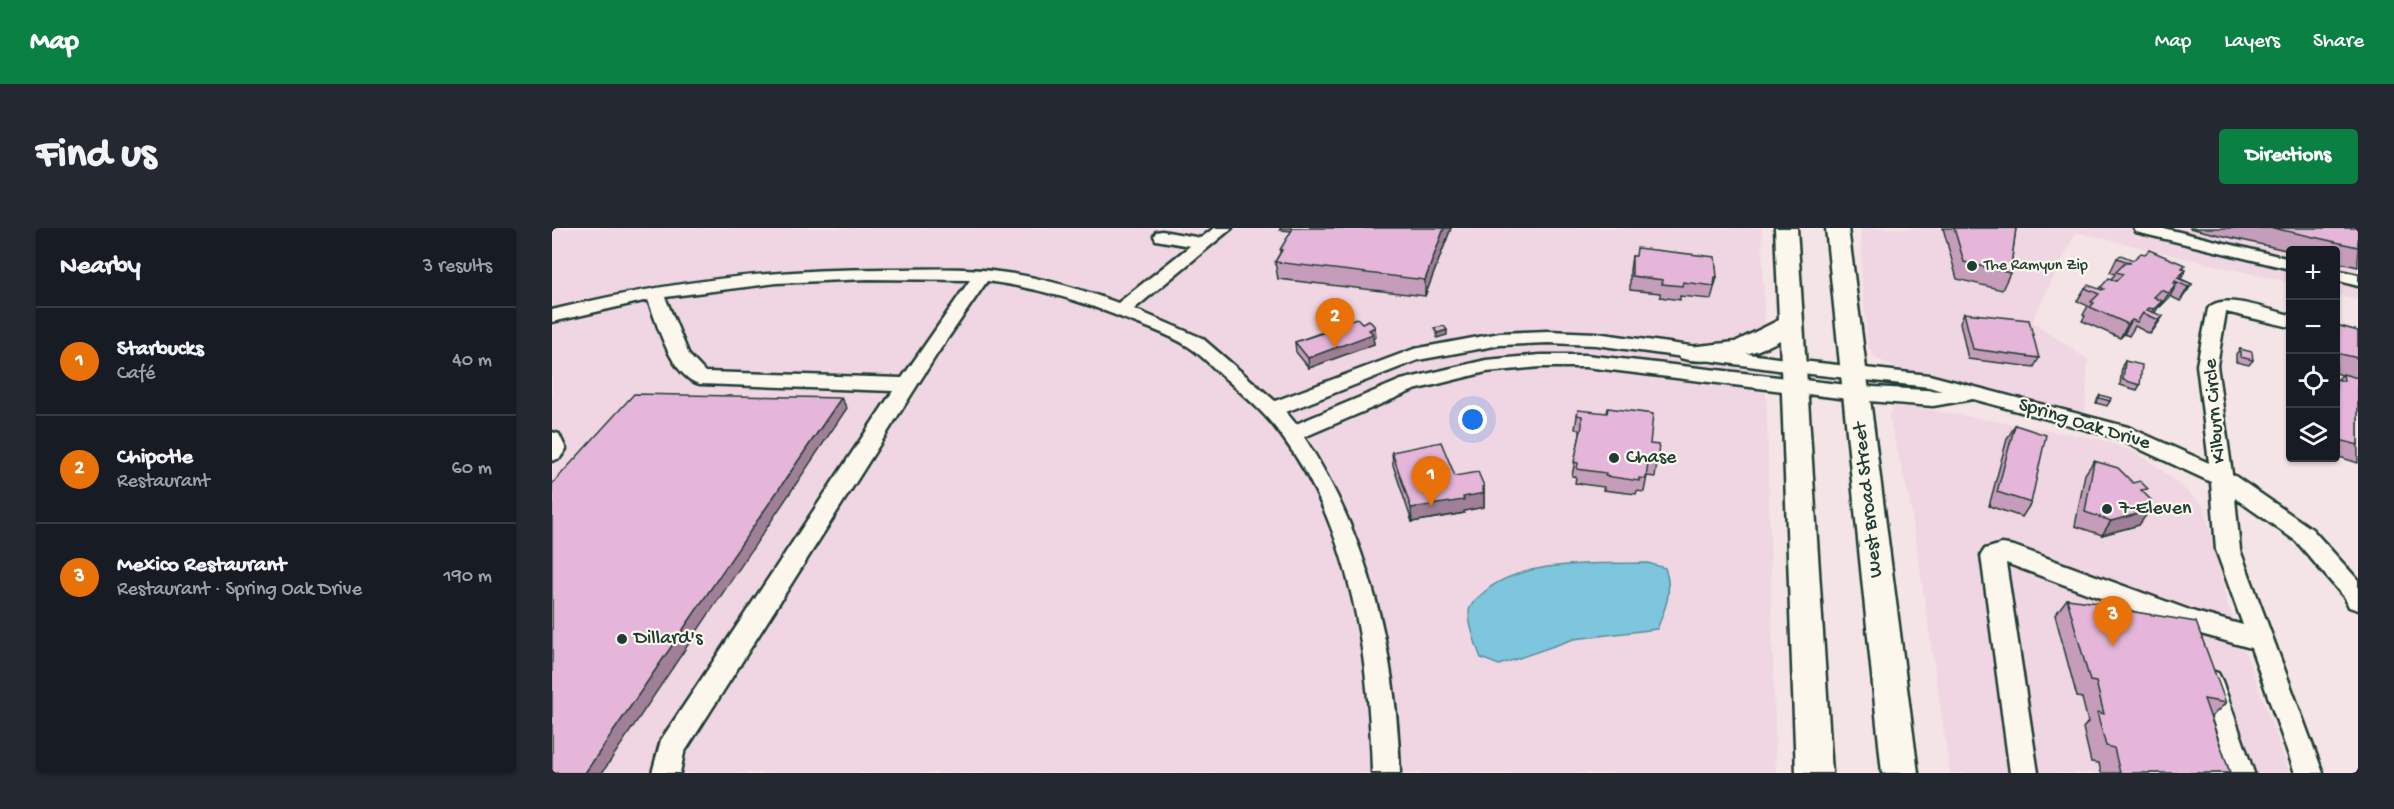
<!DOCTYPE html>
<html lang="en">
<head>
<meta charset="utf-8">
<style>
  body { margin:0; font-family:"Gochi Hand",sans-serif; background:#242831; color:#f1f3f6 }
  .controls { position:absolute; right:18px; top:18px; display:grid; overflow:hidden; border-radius:6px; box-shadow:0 2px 4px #0004 }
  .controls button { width:54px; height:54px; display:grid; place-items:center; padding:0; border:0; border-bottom:2px solid #363941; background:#171b24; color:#f1f3f6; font:30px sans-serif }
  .you { position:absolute; left:921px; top:192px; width:21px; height:21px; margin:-15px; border:4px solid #fff; border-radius:50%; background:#1a73e8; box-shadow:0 0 0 9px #1a73e833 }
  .badge { display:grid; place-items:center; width:39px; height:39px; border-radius:50%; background:#0b8043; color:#fff; font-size:20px; font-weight:700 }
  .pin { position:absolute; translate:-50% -50px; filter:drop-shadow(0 2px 3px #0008) }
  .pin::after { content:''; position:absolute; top:32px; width:21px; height:18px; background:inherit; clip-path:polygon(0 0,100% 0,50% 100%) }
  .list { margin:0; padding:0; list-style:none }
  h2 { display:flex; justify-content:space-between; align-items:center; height:78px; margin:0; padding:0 24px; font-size:26px }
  h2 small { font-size:20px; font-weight:400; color:#9ea1a6 }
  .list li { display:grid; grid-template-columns:39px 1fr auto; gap:18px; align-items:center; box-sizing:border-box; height:108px; padding:0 24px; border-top:2px solid #363941 }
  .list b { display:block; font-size:22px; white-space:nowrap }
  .list p { margin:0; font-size:20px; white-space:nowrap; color:#9ea1a6 }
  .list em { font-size:20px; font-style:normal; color:#9ea1a6 }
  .icon { flex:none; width:33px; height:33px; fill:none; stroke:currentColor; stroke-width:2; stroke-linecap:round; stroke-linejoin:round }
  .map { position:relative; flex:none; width:1806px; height:545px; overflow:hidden; border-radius:6px }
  header { display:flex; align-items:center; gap:36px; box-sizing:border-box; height:84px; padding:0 30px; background:#0b8043; color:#fff }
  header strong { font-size:28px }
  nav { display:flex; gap:33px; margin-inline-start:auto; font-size:21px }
  .intro { display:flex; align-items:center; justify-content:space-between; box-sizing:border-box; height:144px; padding:0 36px }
  h1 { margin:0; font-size:42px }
  .button { padding:15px 27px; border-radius:6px; background:#0b8043; color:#fff; font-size:21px; font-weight:700 }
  main { display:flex; gap:36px; padding:0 36px }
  aside { flex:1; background:#171b24; border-radius:6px; box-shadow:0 2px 4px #0004 }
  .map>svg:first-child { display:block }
  .built { fill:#f0d6e2 }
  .water { fill:#7dc6de; stroke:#578f9a; stroke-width:1.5 }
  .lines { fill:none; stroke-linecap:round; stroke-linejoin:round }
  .minor-casing { stroke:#1f3d34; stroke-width:5 }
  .major-casing { stroke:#1f3d34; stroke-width:5 }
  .minor { fill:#fbf7ec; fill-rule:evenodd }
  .major { fill:#fbf7ec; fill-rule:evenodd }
  .wall { fill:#c59dbb; stroke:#1f3d34; stroke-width:1.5 }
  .shaded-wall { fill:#a07f98; stroke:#1f3d34; stroke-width:1.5 }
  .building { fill:#e5b6d9; stroke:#1f3d34; stroke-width:1.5 }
  .poi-dot { fill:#1f3d34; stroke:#fbf7ec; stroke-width:2 }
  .labels { text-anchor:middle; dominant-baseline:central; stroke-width:4.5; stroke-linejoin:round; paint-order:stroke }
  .far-poi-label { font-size:16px; fill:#1f3d34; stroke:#fbf7ec; text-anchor:start }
  .street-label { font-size:20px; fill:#1f3d34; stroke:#fbf7ec }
  .poi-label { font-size:20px; fill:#1f3d34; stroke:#fbf7ec; text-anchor:start }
</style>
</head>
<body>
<header>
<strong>Map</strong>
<nav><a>Map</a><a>Layers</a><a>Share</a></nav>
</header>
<div class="intro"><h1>Find us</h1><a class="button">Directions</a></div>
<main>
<aside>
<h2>Nearby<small>3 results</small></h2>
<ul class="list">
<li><span class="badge" style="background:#e8710a">1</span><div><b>Starbucks</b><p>Café</p></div><em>40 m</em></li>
<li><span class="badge" style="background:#e8710a">2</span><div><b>Chipotle</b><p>Restaurant</p></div><em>60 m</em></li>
<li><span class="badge" style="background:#e8710a">3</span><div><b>Mexico Restaurant</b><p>Restaurant · Spring Oak Drive</p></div><em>190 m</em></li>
</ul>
</aside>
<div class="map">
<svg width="1806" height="545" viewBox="0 0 1806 545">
  <rect width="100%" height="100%" fill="#f4e4e6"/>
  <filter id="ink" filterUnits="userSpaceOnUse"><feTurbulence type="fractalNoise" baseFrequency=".0167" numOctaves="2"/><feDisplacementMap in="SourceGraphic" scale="12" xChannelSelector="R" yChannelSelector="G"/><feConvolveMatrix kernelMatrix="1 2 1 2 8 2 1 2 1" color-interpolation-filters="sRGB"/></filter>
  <g filter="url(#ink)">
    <g class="built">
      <polygon points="0,0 1210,0 1224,545 0,545"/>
      <polygon points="1309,0 1806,0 1806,72 1784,66 1784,22 1738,22 1738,55 1524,4 1480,93 1536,132 1533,187 1347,141 1323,130 1316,118 1310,54"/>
      <polygon points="1341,179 1361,179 1547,211 1585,225 1605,238 1652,278 1675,374 1738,545 1398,545 1358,274 1337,189"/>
    </g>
    <path class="water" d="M1096,335L1113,340C1121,363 1114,379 1105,401L1022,411L947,437L929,430C924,417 917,398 917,385C917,377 924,371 930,366C967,330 1047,336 1096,335Z"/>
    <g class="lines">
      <defs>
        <g id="minor">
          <path d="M662,0H680L582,81L650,110L723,173L862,121L948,105L996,103L1044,105L1240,132L1377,147L1576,199L1657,235L1645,137L1656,81C1669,63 1719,83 1738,87V99L1674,84L1665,137L1680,246L1760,301L1806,352V382L1797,379L1793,370L1744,313L1683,270L1688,322L1771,545H1743L1699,420L1631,401L1454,335L1486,545H1458L1429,327L1433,321L1450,316L1462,318L1643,384L1691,397L1664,322L1659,254L1562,209L1421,171L1381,178L1304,172L1034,139H988L934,144L862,162L752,209C818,311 844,425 848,545H820C818,432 799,300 729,207C714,186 694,169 675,152C662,141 651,128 637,119C616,105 590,98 566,88C524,71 480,59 435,53L385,126L132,525L128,545H100L109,512L341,163L148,156C119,149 106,97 96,72L0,94V82C113,54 226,40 343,41C378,41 413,39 447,44C488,49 528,61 566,75L638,18L604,12L602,8L604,4L610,3L649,10ZM315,51L418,52L350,150L153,144L137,127L113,69L224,55ZM996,115L1044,117L1240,144L1377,159L1390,163L1304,158L1034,127H988L934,132L849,152L744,196L734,184L866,132L948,117Z"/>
          <polygon points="1582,0 1611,0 1738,31 1738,41 1584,4"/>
          <polygon points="1784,42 1806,47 1806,58 1784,52"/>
          <polygon points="0,204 7,206 14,221 8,230 0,233"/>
          <polygon points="1657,442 1666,445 1670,453 1702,545 1674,545 1644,453 1648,445"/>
        </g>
        <g id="major">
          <path d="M1223,0H1245L1280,545H1244L1228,112C1202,127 1158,138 1128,130L1125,125L1128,120L1183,114L1227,92Z"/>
          <polygon points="1274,0 1296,0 1366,545 1330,545"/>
        </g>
      </defs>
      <use href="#minor" class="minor-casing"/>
      <use href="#major" class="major-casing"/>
      <use href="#minor" class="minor"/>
      <use href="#major" class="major"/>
    </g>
    <g class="wall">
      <polygon points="728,0 899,0 873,68 726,51 723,34 728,25 728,22 740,3 728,2"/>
      <polygon points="1391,0 1464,0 1458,45 1450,62 1405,51"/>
      <polygon points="1637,0 1806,0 1806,39 1784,34 1784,22 1738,22 1738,23"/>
      <polygon points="1080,28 1165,49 1159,71 1128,68 1128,72 1108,69 1108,65 1078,62 1078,42"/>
      <polygon points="1565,30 1581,32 1631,41 1629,51 1640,56 1628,73 1618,68 1608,79 1607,78 1602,85 1611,88 1602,101 1598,106 1583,98 1577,108 1572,106 1568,110 1530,93 1533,88 1531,87 1536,78 1525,73 1533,60 1547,61 1549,59 1559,51 1563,46 1558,44"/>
      <polygon points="1412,85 1487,130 1482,139 1416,131 1408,94"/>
      <polygon points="1784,97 1806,103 1806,235 1784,228 1784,151 1785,152 1790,147 1784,145"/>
      <polygon points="771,100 824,109 821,110 822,116 757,140 744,124 743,114 771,104"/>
      <polygon points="1688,121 1701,132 1697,137 1684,134 1684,126"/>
      <polygon points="1573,133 1588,157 1585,162 1568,157 1570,138"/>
      <polygon points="1548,167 1558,173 1555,178 1544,175 1545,172"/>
      <polygon points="1026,182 1098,216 1105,235 1103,249 1095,248 1092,264 1085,263 1084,266 1051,262 1052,259 1023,255 1024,249 1020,248 1028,206 1028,202 1023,201"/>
      <polygon points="1463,197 1479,275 1470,289 1437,278 1455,211"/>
      <polygon points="840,224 903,248 932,258 932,279 912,283 912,285 860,294 841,237"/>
      <polygon points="1542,233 1592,266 1587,297 1550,307 1523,298 1533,246"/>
      <polygon points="1515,371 1547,378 1674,475 1659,489 1678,545 1549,545 1547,535 1539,534 1531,500 1536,494 1530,470 1525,469 1503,387"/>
    </g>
    <g class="shaded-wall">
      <polygon points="892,0 899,0 873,68 873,52"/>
      <polygon points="1633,37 1626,49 1634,42 1626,55 1623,53 1630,40"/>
      <polygon points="1625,56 1617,70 1608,79 1617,65"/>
      <polygon points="1640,56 1631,69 1628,73 1636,59"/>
      <polygon points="1610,73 1602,86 1598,88 1602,81"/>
      <polygon points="1611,88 1602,101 1598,106 1607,92"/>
      <polygon points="1580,92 1572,106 1568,110 1576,96"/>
      <polygon points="823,99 824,109 821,110 822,116 757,140 756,130"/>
      <polygon points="895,102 895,107 885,110 885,105"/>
      <polygon points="289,170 295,180 50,545 33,545"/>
      <polygon points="932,258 932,279 912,283 912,285 860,294 859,280 911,269"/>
      <polygon points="1597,283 1587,297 1550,307 1559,293"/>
    </g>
    <g class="building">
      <polygon points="741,0 892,0 873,52 723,34 730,22 728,22"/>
      <polygon points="1402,0 1464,0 1458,45 1412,34"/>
      <polygon points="1721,0 1806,0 1806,19"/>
      <polygon points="1085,20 1163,29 1165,49 1163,49 1162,58 1131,54 1130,58 1110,56 1111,52 1080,48 1080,28 1084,28"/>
      <polygon points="1597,22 1633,37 1630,40 1634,42 1625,50 1640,56 1636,59 1623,53 1622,55 1625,56 1617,65 1609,62 1602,69 1610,73 1602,81 1597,80 1595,82 1611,88 1607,92 1591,85 1585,94 1580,92 1576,96 1538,79 1542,75 1539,74 1547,66 1533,60 1536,57 1550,62 1552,61 1549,59 1557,50 1564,53 1571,46 1564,44 1573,35 1579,35 1565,30 1569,27 1581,32 1589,25 1593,26"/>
      <polygon points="1412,85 1477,92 1487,130 1421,121"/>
      <polygon points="805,90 810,95 817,92 823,99 817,102 821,106 756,130 743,114 773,104 771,100"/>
      <polygon points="1784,97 1806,103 1806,130 1784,125"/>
      <polygon points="892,98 895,102 885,105 882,100"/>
      <polygon points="1688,121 1700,124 1701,132 1688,129"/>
      <polygon points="1573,133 1590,137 1588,157 1571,152"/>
      <polygon points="1791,146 1806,150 1806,217 1784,211 1784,200 1785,200 1785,194 1784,194 1784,151 1792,153"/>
      <polygon points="82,166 289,170 33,545 0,545 0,256"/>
      <polygon points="1548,167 1559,170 1558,173 1547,170"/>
      <polygon points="1056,180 1101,186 1098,216 1107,217 1105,235 1096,234 1094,251 1087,250 1087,253 1053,248 1054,245 1025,241 1026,235 1022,234 1030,198 1030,188 1025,187 1026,182 1055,185"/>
      <polygon points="1463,197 1494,207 1479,275 1445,264"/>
      <polygon points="889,214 903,248 926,244 932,258 930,259 932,265 911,269 912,272 859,280 840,224"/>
      <polygon points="1542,233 1566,240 1581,255 1588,253 1596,261 1589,262 1599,272 1597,283 1559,293 1533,284"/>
      <polygon points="1515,371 1546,375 1547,378 1644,394 1674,475 1652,471 1678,545 1568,545 1562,520 1554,518 1545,484 1552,486 1544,454 1538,453"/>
    </g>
  </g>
  <g class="poi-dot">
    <circle cx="1420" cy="38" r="6"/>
    <circle cx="1062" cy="230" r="6"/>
    <circle cx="1555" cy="281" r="6"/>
    <circle cx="70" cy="411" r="6"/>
  </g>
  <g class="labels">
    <g class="far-poi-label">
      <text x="1432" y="38">The Ramyun Zip</text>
    </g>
    <g class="street-label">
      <text transform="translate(1664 183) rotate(-95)">Kilburn Circle</text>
      <text transform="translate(1532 197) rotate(17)">Spring Oak Drive</text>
      <text transform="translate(1317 272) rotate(-96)">West Broad Street</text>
    </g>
    <g class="poi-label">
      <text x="1074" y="230">Chase</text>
      <text x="1567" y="281">7-Eleven</text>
      <text x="82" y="411">Dillard's</text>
    </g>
  </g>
</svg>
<div class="controls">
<button>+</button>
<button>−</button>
<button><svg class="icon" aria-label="locate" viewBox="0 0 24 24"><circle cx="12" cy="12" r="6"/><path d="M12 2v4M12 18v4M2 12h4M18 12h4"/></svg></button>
<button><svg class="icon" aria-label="layers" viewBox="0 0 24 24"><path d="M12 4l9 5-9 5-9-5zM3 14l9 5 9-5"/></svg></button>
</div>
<div class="you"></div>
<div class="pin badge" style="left:879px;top:278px;background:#e8710a">1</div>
<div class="pin badge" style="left:783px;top:120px;background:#e8710a">2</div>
<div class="pin badge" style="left:1561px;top:418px;background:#e8710a">3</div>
</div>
</main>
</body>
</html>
